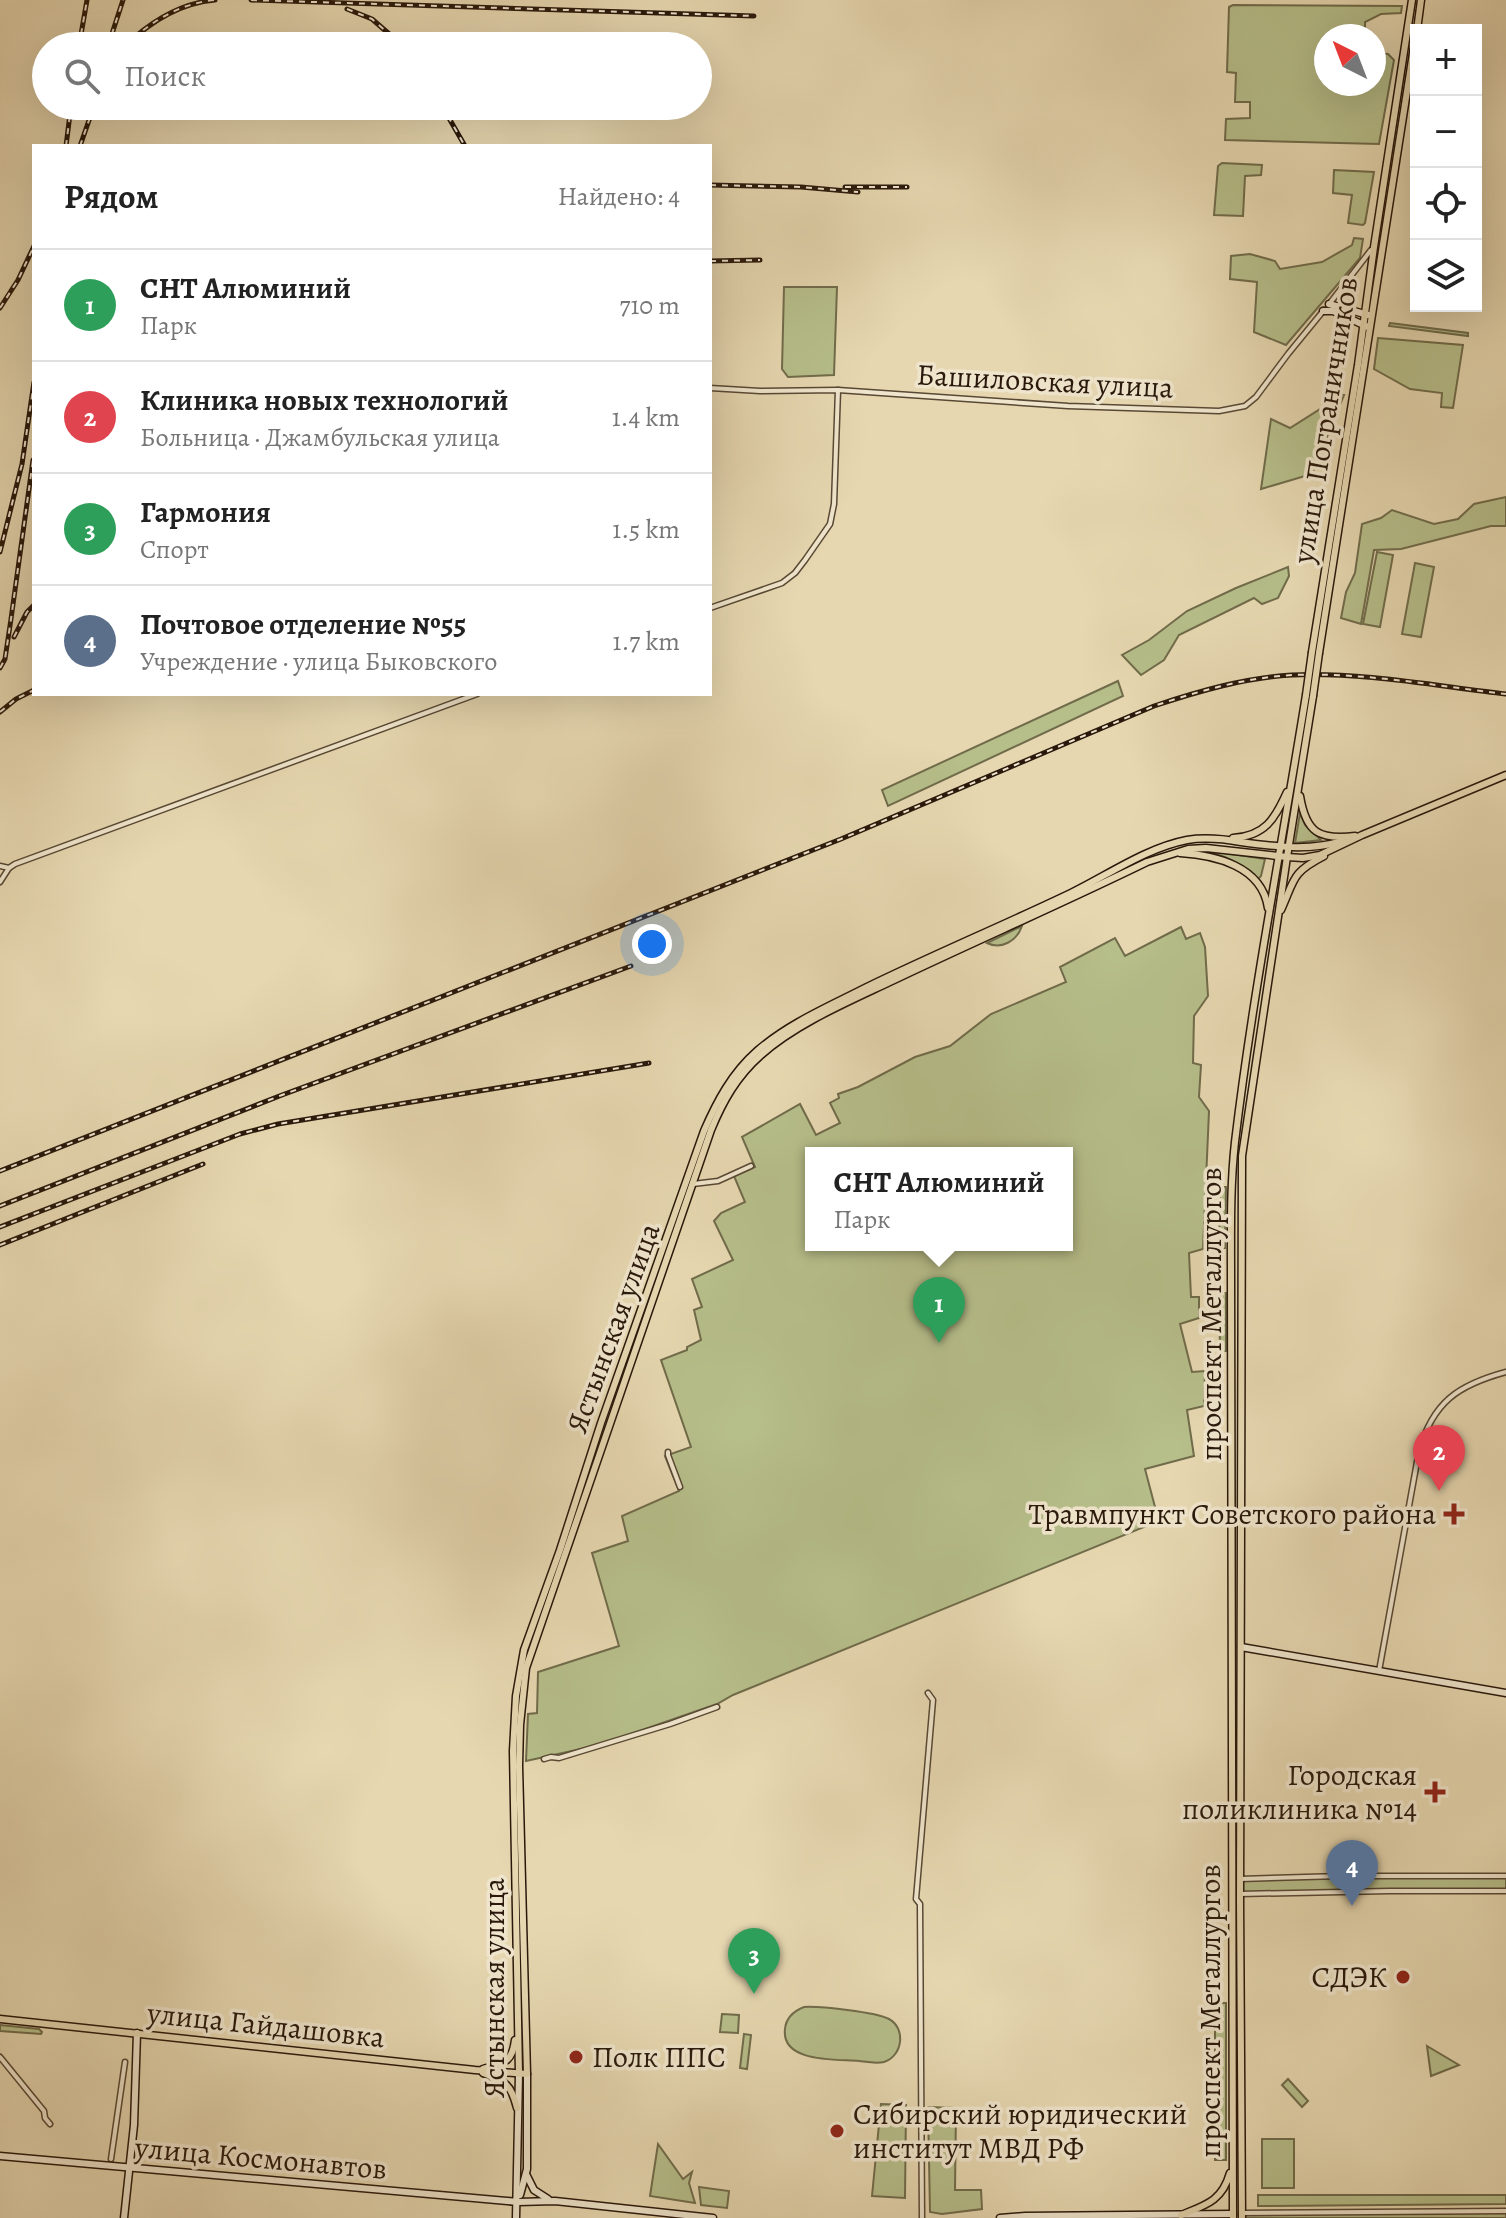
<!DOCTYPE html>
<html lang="ru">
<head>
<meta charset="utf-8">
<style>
  body { margin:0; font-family:Alegreya,serif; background:#f6f6f6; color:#222 }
  .controls { position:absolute; right:24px; top:24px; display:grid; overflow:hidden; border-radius:0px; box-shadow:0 8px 32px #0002 }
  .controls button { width:72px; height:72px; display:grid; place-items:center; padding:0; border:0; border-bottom:2px solid #e0e0e0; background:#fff; color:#222; font:40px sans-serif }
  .compass { position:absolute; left:1314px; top:24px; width:72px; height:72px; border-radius:50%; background:#fff; box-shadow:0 8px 32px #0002; rotate:318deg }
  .you { position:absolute; left:652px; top:944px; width:28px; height:28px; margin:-20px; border:6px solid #fff; border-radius:50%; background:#1a73e8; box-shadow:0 0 0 12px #1a73e833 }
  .badge { display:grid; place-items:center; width:52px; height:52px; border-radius:50%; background:#0f766e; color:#fff; font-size:26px; font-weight:700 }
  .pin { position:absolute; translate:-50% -66px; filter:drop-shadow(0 2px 4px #0008) }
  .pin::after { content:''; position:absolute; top:42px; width:28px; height:24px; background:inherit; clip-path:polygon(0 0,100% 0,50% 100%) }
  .popup { position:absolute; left:805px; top:1147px; width:268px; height:104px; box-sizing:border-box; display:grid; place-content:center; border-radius:0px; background:#fff; filter:drop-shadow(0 2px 6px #0005); font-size:26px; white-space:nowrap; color:#767676 }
  .popup b { font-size:30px; color:#222 }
  .popup::after { content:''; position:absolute; left:50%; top:100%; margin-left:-16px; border:16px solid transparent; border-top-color:#fff }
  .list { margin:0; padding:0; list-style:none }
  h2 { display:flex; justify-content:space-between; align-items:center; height:104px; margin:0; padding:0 32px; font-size:34px }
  h2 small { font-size:26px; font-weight:400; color:#767676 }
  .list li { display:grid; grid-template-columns:52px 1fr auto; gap:24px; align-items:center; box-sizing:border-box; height:112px; padding:0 32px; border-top:2px solid #e0e0e0 }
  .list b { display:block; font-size:30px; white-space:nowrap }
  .list p { margin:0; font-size:26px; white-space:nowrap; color:#767676 }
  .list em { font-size:26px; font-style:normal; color:#767676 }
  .icon { flex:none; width:44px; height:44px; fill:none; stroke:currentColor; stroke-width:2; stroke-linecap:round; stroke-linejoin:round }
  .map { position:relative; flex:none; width:1506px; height:2218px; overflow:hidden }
  .search { position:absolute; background:#fff; box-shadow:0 8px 32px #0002; left:32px; top:32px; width:680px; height:88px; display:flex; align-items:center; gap:20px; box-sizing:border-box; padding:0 28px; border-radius:44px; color:#767676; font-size:30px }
  .panel { position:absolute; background:#fff; box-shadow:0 8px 32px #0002; left:32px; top:144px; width:680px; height:552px; border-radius:0px }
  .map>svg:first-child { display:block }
  .green { fill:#b6be8a; stroke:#706b4a; stroke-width:2; fill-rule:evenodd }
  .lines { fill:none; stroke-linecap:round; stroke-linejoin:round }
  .street-casing { stroke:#584834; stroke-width:7 }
  .secondary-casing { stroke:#29180b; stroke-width:9 }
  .primary-casing { stroke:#29180b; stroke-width:9 }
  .street { stroke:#efe5cc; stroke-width:4 }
  .secondary { stroke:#efe5cc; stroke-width:6 }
  .primary { stroke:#e6d7b0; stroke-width:6 }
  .rail-casing { stroke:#29180b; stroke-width:5 }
  .rail { stroke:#efe5cc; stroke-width:2; stroke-dasharray:6; stroke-linecap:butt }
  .primary-bridge-casing { stroke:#29180b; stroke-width:9; stroke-linecap:butt }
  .primary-bridge { stroke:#e6d7b0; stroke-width:6 }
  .poi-dot { fill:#8f2418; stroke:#efe5cc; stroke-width:3 }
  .labels { text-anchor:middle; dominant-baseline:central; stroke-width:7; stroke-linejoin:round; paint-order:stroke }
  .street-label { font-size:30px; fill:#29180b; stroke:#efe5cc }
  .poi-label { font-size:30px; fill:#29180b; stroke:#efe5cc; text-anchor:end }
</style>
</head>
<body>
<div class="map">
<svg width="1506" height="2218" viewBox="0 0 1506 2218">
  <rect width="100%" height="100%" fill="#e6d7b0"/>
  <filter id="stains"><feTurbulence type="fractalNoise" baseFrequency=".0025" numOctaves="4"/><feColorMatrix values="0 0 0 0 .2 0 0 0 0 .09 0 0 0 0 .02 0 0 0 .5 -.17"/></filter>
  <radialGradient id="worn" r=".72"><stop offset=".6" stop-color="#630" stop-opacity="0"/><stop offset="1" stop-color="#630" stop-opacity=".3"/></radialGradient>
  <g class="green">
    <polygon points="1233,5 1402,6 1401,13 1381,14 1365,22 1365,36 1326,36 1326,84 1374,84 1374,53 1388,54 1394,60 1379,144 1225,140 1226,119 1250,118 1250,102 1235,102 1236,73 1227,72 1229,7"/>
    <polygon points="1222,163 1262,165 1261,175 1245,176 1243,216 1214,215 1218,166"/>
    <polygon points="1334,170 1374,172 1365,223 1363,225 1348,223 1352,195 1333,193"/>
    <polygon points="1354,238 1363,239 1360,258 1286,345 1254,332 1257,282 1230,279 1231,256 1250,254 1275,261 1280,269 1322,262 1352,245"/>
    <polygon points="784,287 837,287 834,375 788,377 782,369"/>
    <polygon points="1390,323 1468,333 1468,336 1389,326"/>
    <polygon points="1378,338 1463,345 1453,408 1441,407 1442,393 1410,389 1374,369"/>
    <polygon points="1333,395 1344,395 1312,474 1261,489 1271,419 1290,428 1331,402"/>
    <polygon points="1506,497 1506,526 1491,526 1401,549 1374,550 1361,624 1341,618 1346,592 1355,573 1362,524 1381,518 1392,510 1434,524 1458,519 1474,504"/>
    <polygon points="1377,552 1393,555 1380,627 1363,624"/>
    <polygon points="1415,563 1434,567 1421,637 1402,634"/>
    <polygon points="1288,567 1289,576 1278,598 1262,604 1254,598 1179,635 1164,660 1141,675 1122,655 1149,640 1187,611 1236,588"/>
    <polygon points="1118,681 1123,696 888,806 882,790"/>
    <polygon points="1300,813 1305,825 1321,840 1295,843"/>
    <path d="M1212,851L1265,859L1261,876L1258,879C1244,866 1228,857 1210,852Z"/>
    <path d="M1022,926C1017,941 1001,950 987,943Z"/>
    <path d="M1181,927L1186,939L1200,933L1205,947L1208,996L1194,1016L1193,1063L1201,1065L1199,1097L1209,1111L1203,1249L1189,1253L1191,1297H1199V1318L1180,1324L1192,1372L1205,1371L1204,1406L1187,1410L1194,1456L1145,1469L1155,1507L1161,1520L733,1695L717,1704L599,1745L526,1761L528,1714L537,1713L538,1672L619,1646L592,1553L628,1541L622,1516L679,1491L665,1456L691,1447L661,1360L687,1350V1347L701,1340L694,1310L702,1307L692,1279L733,1260L714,1221L721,1213L745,1202L734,1176L755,1167L742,1137L800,1104L816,1135L840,1123L830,1103L839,1098L838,1094L858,1087L915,1057L950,1046L991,1014L1066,982L1060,967L1115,938L1125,956ZM811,1153H1067V1245H811Z"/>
    <polygon points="1220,1187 1226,1187 1225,1248 1219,1248"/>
    <polygon points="1219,1293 1226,1293 1226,1351 1220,1351"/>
    <polygon points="1506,1876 1506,1891 1240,1894 1240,1879"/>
    <rect x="1215" y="2003" width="11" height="157"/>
    <path d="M804,2007C819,2006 876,2012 889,2019C906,2028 903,2056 884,2062C876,2064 867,2062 859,2061C837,2059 781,2063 785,2029C786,2017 794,2011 804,2007Z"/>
    <polygon points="722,2014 739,2015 738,2033 720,2032"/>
    <polygon points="0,2025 39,2029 42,2032 41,2034 0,2031"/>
    <polygon points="744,2034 751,2035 747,2069 740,2068"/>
    <polygon points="1427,2046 1459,2065 1431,2076"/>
    <polygon points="1288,2079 1308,2101 1302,2107 1282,2085"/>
    <polygon points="881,2104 906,2105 905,2198 872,2196"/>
    <polygon points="928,2107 956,2108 955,2190 981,2190 982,2209 942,2214 930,2212"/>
    <rect x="1262" y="2139" width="32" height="49"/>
    <polygon points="658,2144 683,2179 692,2172 689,2183 695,2203 650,2196"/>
    <polygon points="699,2187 729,2191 727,2208 701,2205"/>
    <polygon points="1258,2195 1506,2195 1506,2204 1258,2206"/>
    <polygon points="1506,2211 1506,2218 1242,2218 1242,2213"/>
  </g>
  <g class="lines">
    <defs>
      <g id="street">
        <polyline points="1330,303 1371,250"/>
        <polyline points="710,388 760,391 838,390 1068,406 1219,411 1245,406 1256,397 1288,354 1324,310"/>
        <polyline points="710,608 782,583 795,573 805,560 830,524 834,504 838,390"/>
        <polyline points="0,866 9,868 15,864 477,694"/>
        <polyline points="0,882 9,868"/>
        <polyline points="693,1184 718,1181 751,1166"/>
        <polyline points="668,1452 668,1455 680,1487"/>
        <path d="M1379,1671L1419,1451C1433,1402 1458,1385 1506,1372"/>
        <polyline points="544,1759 551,1757 559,1758 670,1724 717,1707"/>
        <polyline points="1240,1879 1341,1876 1506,1876"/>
        <polyline points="1240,1894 1389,1891 1506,1891"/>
        <polyline points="0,2057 44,2111 45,2118 50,2124"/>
        <polyline points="111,2159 125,2062"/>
        <polyline points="1242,2213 1506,2211"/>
        <polyline points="922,2218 920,1904 916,1899 933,1700 928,1693"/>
      </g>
      <g id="secondary">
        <polyline points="1329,304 1368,315"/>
        <polyline points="1323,311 1333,311 1368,327"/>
        <polyline points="1241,1647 1506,1693"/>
        <polyline points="0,2156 518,2202 555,2201 713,2218"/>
        <polyline points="526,2174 534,2190 548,2199"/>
        <polyline points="520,2195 527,2169 527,2074"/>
        <polyline points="124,2218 134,2125 137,2033"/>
        <polyline points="516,2218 519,2074"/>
        <polyline points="1000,2218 1025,2216 1233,2214"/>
      </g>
      <g id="primary">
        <polyline points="1417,30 1421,0"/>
        <polyline points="1312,652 1358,365 1374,247 1412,0"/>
        <polyline points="1319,653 1416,34"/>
        <path d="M1300,796C1306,833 1319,840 1355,836"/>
        <path d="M1233,838C1265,836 1275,819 1287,792"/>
        <path d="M1180,853C1215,855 1262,866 1268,908"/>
        <path d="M1281,910C1295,879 1291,873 1324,856"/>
        <path d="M0,2019L475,2070L527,2074L519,1766L520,1725L526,1668L711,1130C723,1101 737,1076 761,1055C797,1023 850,1001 894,980C978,940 1063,903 1147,862L1188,849L1206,848L1287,857L1303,858L1320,855L1362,835L1506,775"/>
        <path d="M483,2069C504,2063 512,2063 515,2040"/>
        <path d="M483,2073C506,2082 511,2084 517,2108"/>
        <path d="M519,2074L513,1751L516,1696L524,1650L560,1550L601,1423L704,1131C717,1101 732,1073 757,1051C789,1023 830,1006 867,987C935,954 1004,925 1071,893C1108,875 1146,848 1187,840C1205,837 1224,839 1241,842C1277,847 1309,851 1343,841"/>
        <path d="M1181,2215C1206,2205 1222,2201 1230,2173"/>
        <path d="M1233,2218L1231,1277C1231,1232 1230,1187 1235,1142C1253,992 1282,844 1306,695"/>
        <polyline points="1242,2218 1240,1899 1242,1156 1287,857 1313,696"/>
      </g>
    </defs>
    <use href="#street" class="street-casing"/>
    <use href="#secondary" class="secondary-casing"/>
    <use href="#primary" class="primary-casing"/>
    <use href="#street" class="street"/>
    <use href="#secondary" class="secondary"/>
    <use href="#primary" class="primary"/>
    <defs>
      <g id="rail">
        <polyline points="251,0 754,16"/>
        <polyline points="347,9 372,19 403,46"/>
        <polyline points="79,46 87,0"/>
        <polyline points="108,46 123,0"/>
        <path d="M125,46C150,22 180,3 215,0"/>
        <polyline points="442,106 465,146"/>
        <polyline points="66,146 71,106"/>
        <polyline points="80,146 94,106"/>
        <polyline points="710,185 801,187 858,192"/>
        <polyline points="845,187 907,187"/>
        <polyline points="710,261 760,260"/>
        <polyline points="0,308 18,280 34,246"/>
        <polyline points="0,552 22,464 34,382"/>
        <polyline points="14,637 27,612 34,605"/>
        <polyline points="0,668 5,659 11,619 33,460"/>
        <polyline points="0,712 16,699 34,690"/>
        <path d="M0,1171L841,839L1154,706C1199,691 1244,678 1292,675C1363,672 1436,686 1506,694"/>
        <polyline points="0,1206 282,1095 631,966"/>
        <polyline points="0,1227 240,1134 278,1124 649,1063"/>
        <polyline points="0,1245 203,1164"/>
      </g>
    </defs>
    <use href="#rail" class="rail-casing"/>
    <use href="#rail" class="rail"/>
    <defs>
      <g id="primary-bridge">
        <polyline points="1306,695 1312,652"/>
        <polyline points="1313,696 1319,653"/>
      </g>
    </defs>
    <use href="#primary-bridge" class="primary-bridge-casing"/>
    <use href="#primary-bridge" class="primary-bridge"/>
  </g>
  <g class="poi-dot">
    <path d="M1450 1502h8v8h8v8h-8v8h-8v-8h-8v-8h8z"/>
    <path d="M1431 1780h8v8h8v8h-8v8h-8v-8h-8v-8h8z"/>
    <circle cx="1403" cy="1977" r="8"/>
    <circle cx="576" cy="2057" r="8"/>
    <circle cx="837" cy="2131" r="8"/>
  </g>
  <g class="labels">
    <g class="street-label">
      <text transform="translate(1045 381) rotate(3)">Башиловская улица</text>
      <text transform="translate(1325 420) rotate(-81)">улица Пограничников</text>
      <text transform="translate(1211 1314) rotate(-90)">проспект Металлургов</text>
      <text transform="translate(613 1328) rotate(-70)">Ястынская улица</text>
      <text transform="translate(494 1988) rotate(-90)">Ястынская улица</text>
      <text transform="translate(1210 2011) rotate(-90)">проспект Металлургов</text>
      <text transform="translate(266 2025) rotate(6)">улица Гайдашовка</text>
      <text transform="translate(261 2158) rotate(5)">улица Космонавтов</text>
    </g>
    <g class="poi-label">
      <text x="1436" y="1514">Травмпункт Советского района</text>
      <text x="1417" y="1775">Городская<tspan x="1417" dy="34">поликлиника №14</tspan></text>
      <text x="1387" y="1977">СДЭК</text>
      <text x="592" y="2057" text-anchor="start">Полк ППС</text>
      <text x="853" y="2114" text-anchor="start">Сибирский юридический<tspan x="853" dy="34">институт МВД РФ</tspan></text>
    </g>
  </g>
  <rect width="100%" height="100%" filter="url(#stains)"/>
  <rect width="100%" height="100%" fill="url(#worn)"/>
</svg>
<div class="controls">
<button>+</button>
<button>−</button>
<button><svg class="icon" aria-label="locate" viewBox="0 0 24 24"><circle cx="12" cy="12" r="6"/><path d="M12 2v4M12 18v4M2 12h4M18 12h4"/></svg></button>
<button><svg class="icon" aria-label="layers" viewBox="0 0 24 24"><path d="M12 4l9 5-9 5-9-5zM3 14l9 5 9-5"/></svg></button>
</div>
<svg class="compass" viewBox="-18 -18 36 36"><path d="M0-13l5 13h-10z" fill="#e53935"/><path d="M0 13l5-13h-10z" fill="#767676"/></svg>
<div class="you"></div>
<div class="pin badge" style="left:939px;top:1343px;background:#2e9e5b">1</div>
<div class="popup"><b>СНТ Алюминий</b>Парк</div>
<div class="pin badge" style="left:1439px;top:1491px;background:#e0444e">2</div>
<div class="pin badge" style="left:754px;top:1994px;background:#2e9e5b">3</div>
<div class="pin badge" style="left:1352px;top:1906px;background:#5c6f8a">4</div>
<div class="search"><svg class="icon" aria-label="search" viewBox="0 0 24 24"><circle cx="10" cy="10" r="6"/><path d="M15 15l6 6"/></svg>Поиск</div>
<section class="panel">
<h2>Рядом<small>Найдено: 4</small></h2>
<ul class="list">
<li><span class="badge" style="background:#2e9e5b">1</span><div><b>СНТ Алюминий</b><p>Парк</p></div><em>710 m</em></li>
<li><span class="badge" style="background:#e0444e">2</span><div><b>Клиника новых технологий</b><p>Больница · Джамбульская улица</p></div><em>1.4 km</em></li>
<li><span class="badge" style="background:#2e9e5b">3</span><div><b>Гармония</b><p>Спорт</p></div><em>1.5 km</em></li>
<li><span class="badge" style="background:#5c6f8a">4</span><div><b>Почтовое отделение №55</b><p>Учреждение · улица Быковского</p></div><em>1.7 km</em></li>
</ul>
</section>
</div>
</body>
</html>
